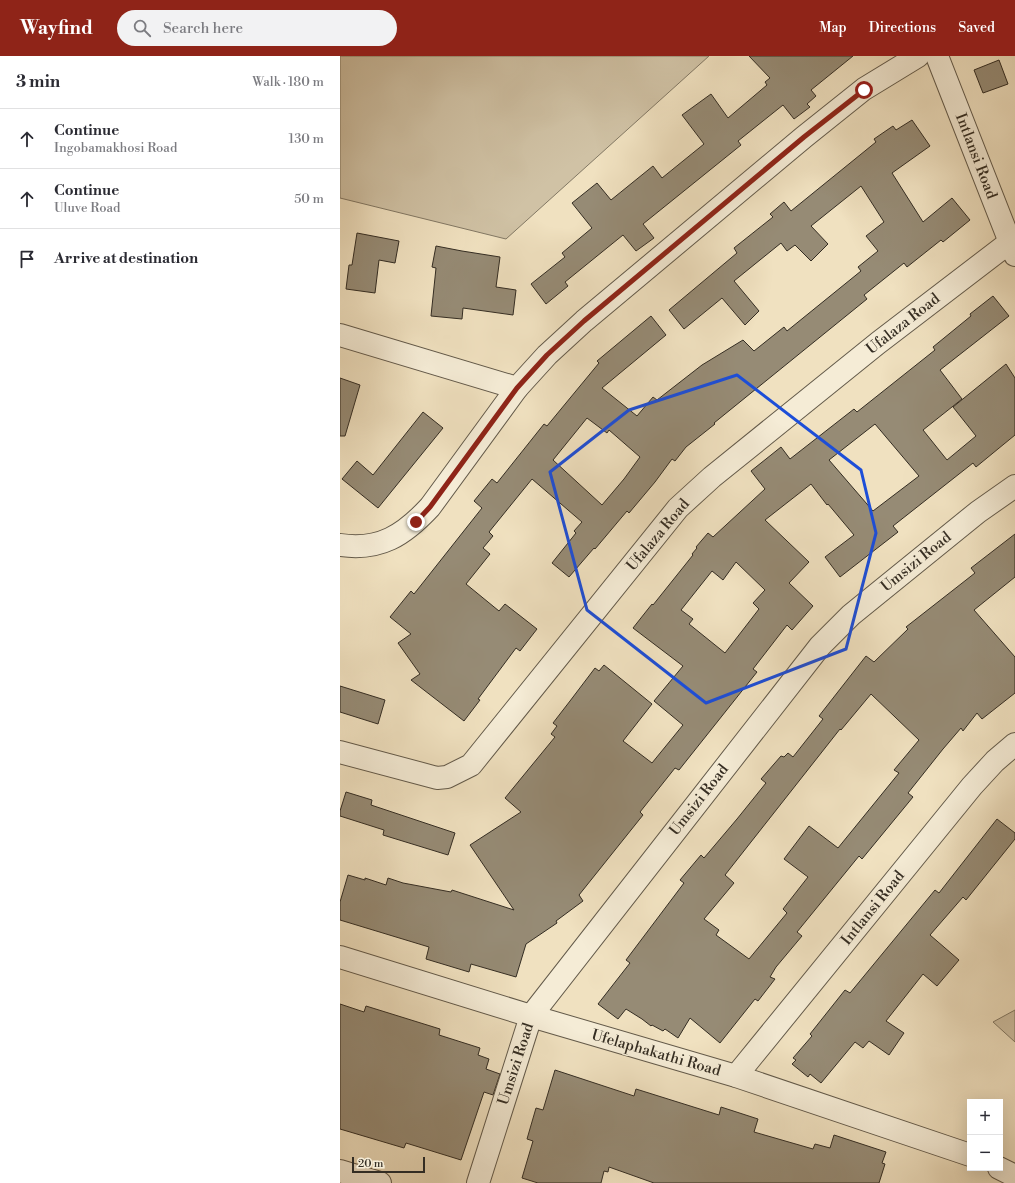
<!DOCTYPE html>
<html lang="en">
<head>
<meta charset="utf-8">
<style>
  body { margin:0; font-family:"Libre Bodoni",serif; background:#f2f2f3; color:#2b2b33 }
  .controls { position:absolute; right:12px; bottom:12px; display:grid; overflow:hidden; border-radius:0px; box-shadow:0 4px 16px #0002 }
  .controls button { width:36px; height:36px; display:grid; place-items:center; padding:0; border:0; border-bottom:1px solid #e1e1e2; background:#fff; color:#2b2b33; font:20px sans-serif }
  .scale { position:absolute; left:12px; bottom:10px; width:73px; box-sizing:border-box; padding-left:4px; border:2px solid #342d23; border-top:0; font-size:11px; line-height:14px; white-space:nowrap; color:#342d23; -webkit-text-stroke:3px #f5ecd6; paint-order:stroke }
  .stop { position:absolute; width:12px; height:12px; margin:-9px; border:3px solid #8f2418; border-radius:50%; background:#fff }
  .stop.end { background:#8f2418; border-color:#fff; box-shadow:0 1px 4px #0008 }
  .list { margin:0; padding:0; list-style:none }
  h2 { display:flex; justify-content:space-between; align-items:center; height:52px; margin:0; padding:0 16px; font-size:17px }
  h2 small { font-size:13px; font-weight:400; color:#7c7c81 }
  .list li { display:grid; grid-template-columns:26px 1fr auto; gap:12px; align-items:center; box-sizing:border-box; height:60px; padding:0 16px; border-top:1px solid #e1e1e2 }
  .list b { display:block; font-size:15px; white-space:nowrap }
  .list p { margin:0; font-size:13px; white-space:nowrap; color:#7c7c81 }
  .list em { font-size:13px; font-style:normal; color:#7c7c81 }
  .icon { flex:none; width:22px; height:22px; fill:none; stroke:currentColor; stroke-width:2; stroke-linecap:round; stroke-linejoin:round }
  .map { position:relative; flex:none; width:675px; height:1127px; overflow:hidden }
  header { display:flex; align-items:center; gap:24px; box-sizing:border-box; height:56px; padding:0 20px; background:#8f2418; color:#fff }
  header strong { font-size:19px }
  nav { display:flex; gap:22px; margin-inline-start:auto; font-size:14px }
  .search { width:280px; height:36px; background:#f2f2f3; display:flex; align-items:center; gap:10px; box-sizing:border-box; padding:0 14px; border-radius:22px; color:#7c7c81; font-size:15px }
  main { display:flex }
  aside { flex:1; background:#fff }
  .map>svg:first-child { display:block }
  .green { fill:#d0c2a5; stroke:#827864 }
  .building { fill:#968b75; stroke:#342d23; fill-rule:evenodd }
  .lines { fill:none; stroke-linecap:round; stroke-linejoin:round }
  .minor-casing { stroke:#635a4a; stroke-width:24 }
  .minor { stroke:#f5ecd6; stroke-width:22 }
  .route { stroke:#8f2418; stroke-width:5 }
  .marked { fill:none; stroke:#1d4ed8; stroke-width:3; stroke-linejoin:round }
  .labels { text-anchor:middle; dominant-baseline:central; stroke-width:3; stroke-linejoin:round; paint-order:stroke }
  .street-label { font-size:15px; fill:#342d23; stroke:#f5ecd6 }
</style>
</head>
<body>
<header>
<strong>Wayfind</strong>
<div class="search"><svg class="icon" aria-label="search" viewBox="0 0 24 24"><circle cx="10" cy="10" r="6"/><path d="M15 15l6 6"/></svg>Search here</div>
<nav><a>Map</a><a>Directions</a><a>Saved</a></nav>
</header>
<main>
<aside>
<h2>3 min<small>Walk · 180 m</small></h2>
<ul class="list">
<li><svg class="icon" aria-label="ahead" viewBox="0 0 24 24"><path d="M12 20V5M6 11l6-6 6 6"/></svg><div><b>Continue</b><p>Ingobamakhosi Road</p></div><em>130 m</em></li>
<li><svg class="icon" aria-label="ahead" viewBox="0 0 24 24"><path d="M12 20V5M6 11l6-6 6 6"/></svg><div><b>Continue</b><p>Uluve Road</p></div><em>50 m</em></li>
<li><svg class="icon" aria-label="arrive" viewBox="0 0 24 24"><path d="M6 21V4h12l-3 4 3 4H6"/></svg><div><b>Arrive at destination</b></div></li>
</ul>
</aside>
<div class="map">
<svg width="675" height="1127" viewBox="0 0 675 1127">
  <rect width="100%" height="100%" fill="#f0e1c0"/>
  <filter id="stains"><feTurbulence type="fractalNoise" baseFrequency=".005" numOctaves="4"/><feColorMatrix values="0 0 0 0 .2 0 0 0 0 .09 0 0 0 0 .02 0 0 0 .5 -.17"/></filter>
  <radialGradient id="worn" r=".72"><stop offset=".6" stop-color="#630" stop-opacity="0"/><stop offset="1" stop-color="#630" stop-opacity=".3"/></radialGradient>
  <g class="green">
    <polygon points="0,0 369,0 166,183 0,142"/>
    <polygon points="675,954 675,986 653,966"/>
  </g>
  <g class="building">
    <polygon points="409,0 513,0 471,34 476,40 467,48 470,51 454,63 443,49 398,85 401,89 303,168 314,182 296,195 283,179 225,226 228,230 206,248 191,228 225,201 222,197 252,172 232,147 257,127 271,144 313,110 322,122 364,88 342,59 371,38 388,62 427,29 425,26 430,22"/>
    <polygon points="659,4 668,28 643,37 634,14"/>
    <path d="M572,64L590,90L552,117L583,166L612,142L630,164L603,186L601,184L567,211L564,207L524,239L527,243L374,367L375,368L346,391L335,405L332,403L315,426L289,457L287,455L255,493L254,492L229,521L212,507L236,477L234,475L242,466L192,423L149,476L153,480L143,492L150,498L126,528L159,555L165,548L197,573L180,595L176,592L138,643L140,644L124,665L71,624L80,618L58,587L71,578L50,561L71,535L74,538L142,452L134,445L152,423L157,427L204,368L207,370L259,307L257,305L311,260L326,279L262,332L297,360L313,341L317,344L362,309L403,284L414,295L444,271L447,275L521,215L518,211L538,195L526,180L544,166L521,130L471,170L488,188L471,205L455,189L447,195L441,187L394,225L419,255L405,269L382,242L344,273L329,254L397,197L394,192L433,161L430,158L444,146L451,155L536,86L534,83L553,70L556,74ZM247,362L267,377L269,374L300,401L284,423L262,449L213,404Z"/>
    <polygon points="17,177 59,185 55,207 39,204 35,237 6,233 9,209 12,209"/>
    <polygon points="96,190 122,195 160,201 156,231 176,234 173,259 123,252 122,263 91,260 96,212 92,211"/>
    <path d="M653,240L669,260L600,314L622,343L583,374L607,404L636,380L613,351L666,308L675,322V379L636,411L633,407L553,470L558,476L500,521L485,501L514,479L488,448L487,449L471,428L425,464L469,506L449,527L473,550L452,574L447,569L413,613L417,616L339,714L335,712L300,756L303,759L239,839L243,845L216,865L217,867L186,888L176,921L131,908L129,916L86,903L89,891L0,864V846L8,819L25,824V822L46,829L48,822L63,827L111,836L112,834L174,854L130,789L181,756L165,742L215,681L211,678L217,670L213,667L230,645L255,612L259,615L264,609L312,648L283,685L312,707L343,669L314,645L343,610L293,572L312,548L313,549L353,499L352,498L357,492L356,491L368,477L373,481L425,433L411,415L441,391L450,403L514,353L517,356L595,294L593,291L631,260L630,258ZM535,368L579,420L533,455L489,404ZM396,506L425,534L413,547L419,553L385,597L349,568L353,563L341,554L372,515L383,524Z"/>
    <polygon points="0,322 20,329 5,380 0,380"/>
    <polygon points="83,356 103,372 38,452 2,423 17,405 33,419"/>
    <path d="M675,478V521L634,554L675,601V637L642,663L637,657L623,675L621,672L603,693L568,737L573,741L522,803L519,800L457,876L462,880L436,911L430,921L435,923L418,945L415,943L380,987L350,962L338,982L325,973L323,975L312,969L311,970L302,963L286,953L278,963L258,948L290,907L286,904L344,827L340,824L361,799L364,802L397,763L426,727L421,723L441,700L444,701L448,697L453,701L483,663L479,660L526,600L534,606L568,573L566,571L635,517L631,512ZM531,638L579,684L554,714L559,717L498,792L469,770L444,803L468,821L443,853L447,857L409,903L376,879L379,874L364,863L394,827L385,819L500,673L501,674Z"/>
    <polygon points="0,630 45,644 38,668 0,656"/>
    <polygon points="6,736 32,744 31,749 115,777 108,799 43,779 44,774 0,760 0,755"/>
    <polygon points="657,763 675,777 675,783 626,844 623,841 590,879 619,904 597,930 583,918 546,965 564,977 549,999 529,985 523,992 515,986 481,1027 470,1018 468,1021 452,1008 456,1004 453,1002 472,980 470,978 505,934 510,937 595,834 599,837"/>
    <polygon points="0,948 24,956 26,950 100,973 99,979 140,992 138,999 149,1003 146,1013 160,1018 153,1039 144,1036 121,1104 66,1087 64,1092 0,1073"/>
    <polygon points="215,1014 294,1040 296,1033 379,1059 381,1051 418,1063 414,1076 473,1093 475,1088 490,1092 494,1079 546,1096 542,1107 545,1108 539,1127 314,1127 269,1111 268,1116 264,1115 261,1127 198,1127 182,1122 193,1085 187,1083 196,1052 203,1054"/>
  </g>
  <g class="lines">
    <defs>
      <g id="minor">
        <polyline points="597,0 675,199"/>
        <polyline points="0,279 177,332 207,299 244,265 464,81 524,33 578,0"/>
        <path d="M0,489C40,495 64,479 90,451L177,332"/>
        <polyline points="0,696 97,722 107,721 131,709 338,452 372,421 538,287 670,186"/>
        <polyline points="0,901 191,960 396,1020 630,1099"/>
        <polyline points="396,1020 632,730 655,705 675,688"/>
        <polyline points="659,1112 675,1120"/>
        <polyline points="0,1115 40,1127"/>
        <polyline points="138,1127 191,960 480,590 511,559 638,456 675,430"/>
      </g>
    </defs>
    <use href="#minor" class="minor-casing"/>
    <use href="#minor" class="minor"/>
  </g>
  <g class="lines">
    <polyline class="route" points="76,466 90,451 177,332 207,299 244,265 464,81 524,34"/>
  </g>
  <path class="marked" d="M397,319L521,414L536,477L506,593L366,647L247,554L210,416L289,354Z"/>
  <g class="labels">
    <g class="street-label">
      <text transform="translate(636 100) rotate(69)">Intlansi Road</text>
      <text transform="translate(563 268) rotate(-38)">Ufalaza Road</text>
      <text transform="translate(318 479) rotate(-50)">Ufalaza Road</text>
      <text transform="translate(576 506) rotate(-39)">Umsizi Road</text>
      <text transform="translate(359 744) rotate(-52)">Umsizi Road</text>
      <text transform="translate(533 852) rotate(-51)">Intlansi Road</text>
      <text transform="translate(316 997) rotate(16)">Ufelaphakathi Road</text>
      <text transform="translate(176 1008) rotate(-72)">Umsizi Road</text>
    </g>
  </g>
  <rect width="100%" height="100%" filter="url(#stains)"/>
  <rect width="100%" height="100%" fill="url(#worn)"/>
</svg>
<div class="controls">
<button>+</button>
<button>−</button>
</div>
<div class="scale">20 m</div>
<div class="stop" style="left:524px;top:34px"></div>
<div class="stop end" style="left:76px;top:466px"></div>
</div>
</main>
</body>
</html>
